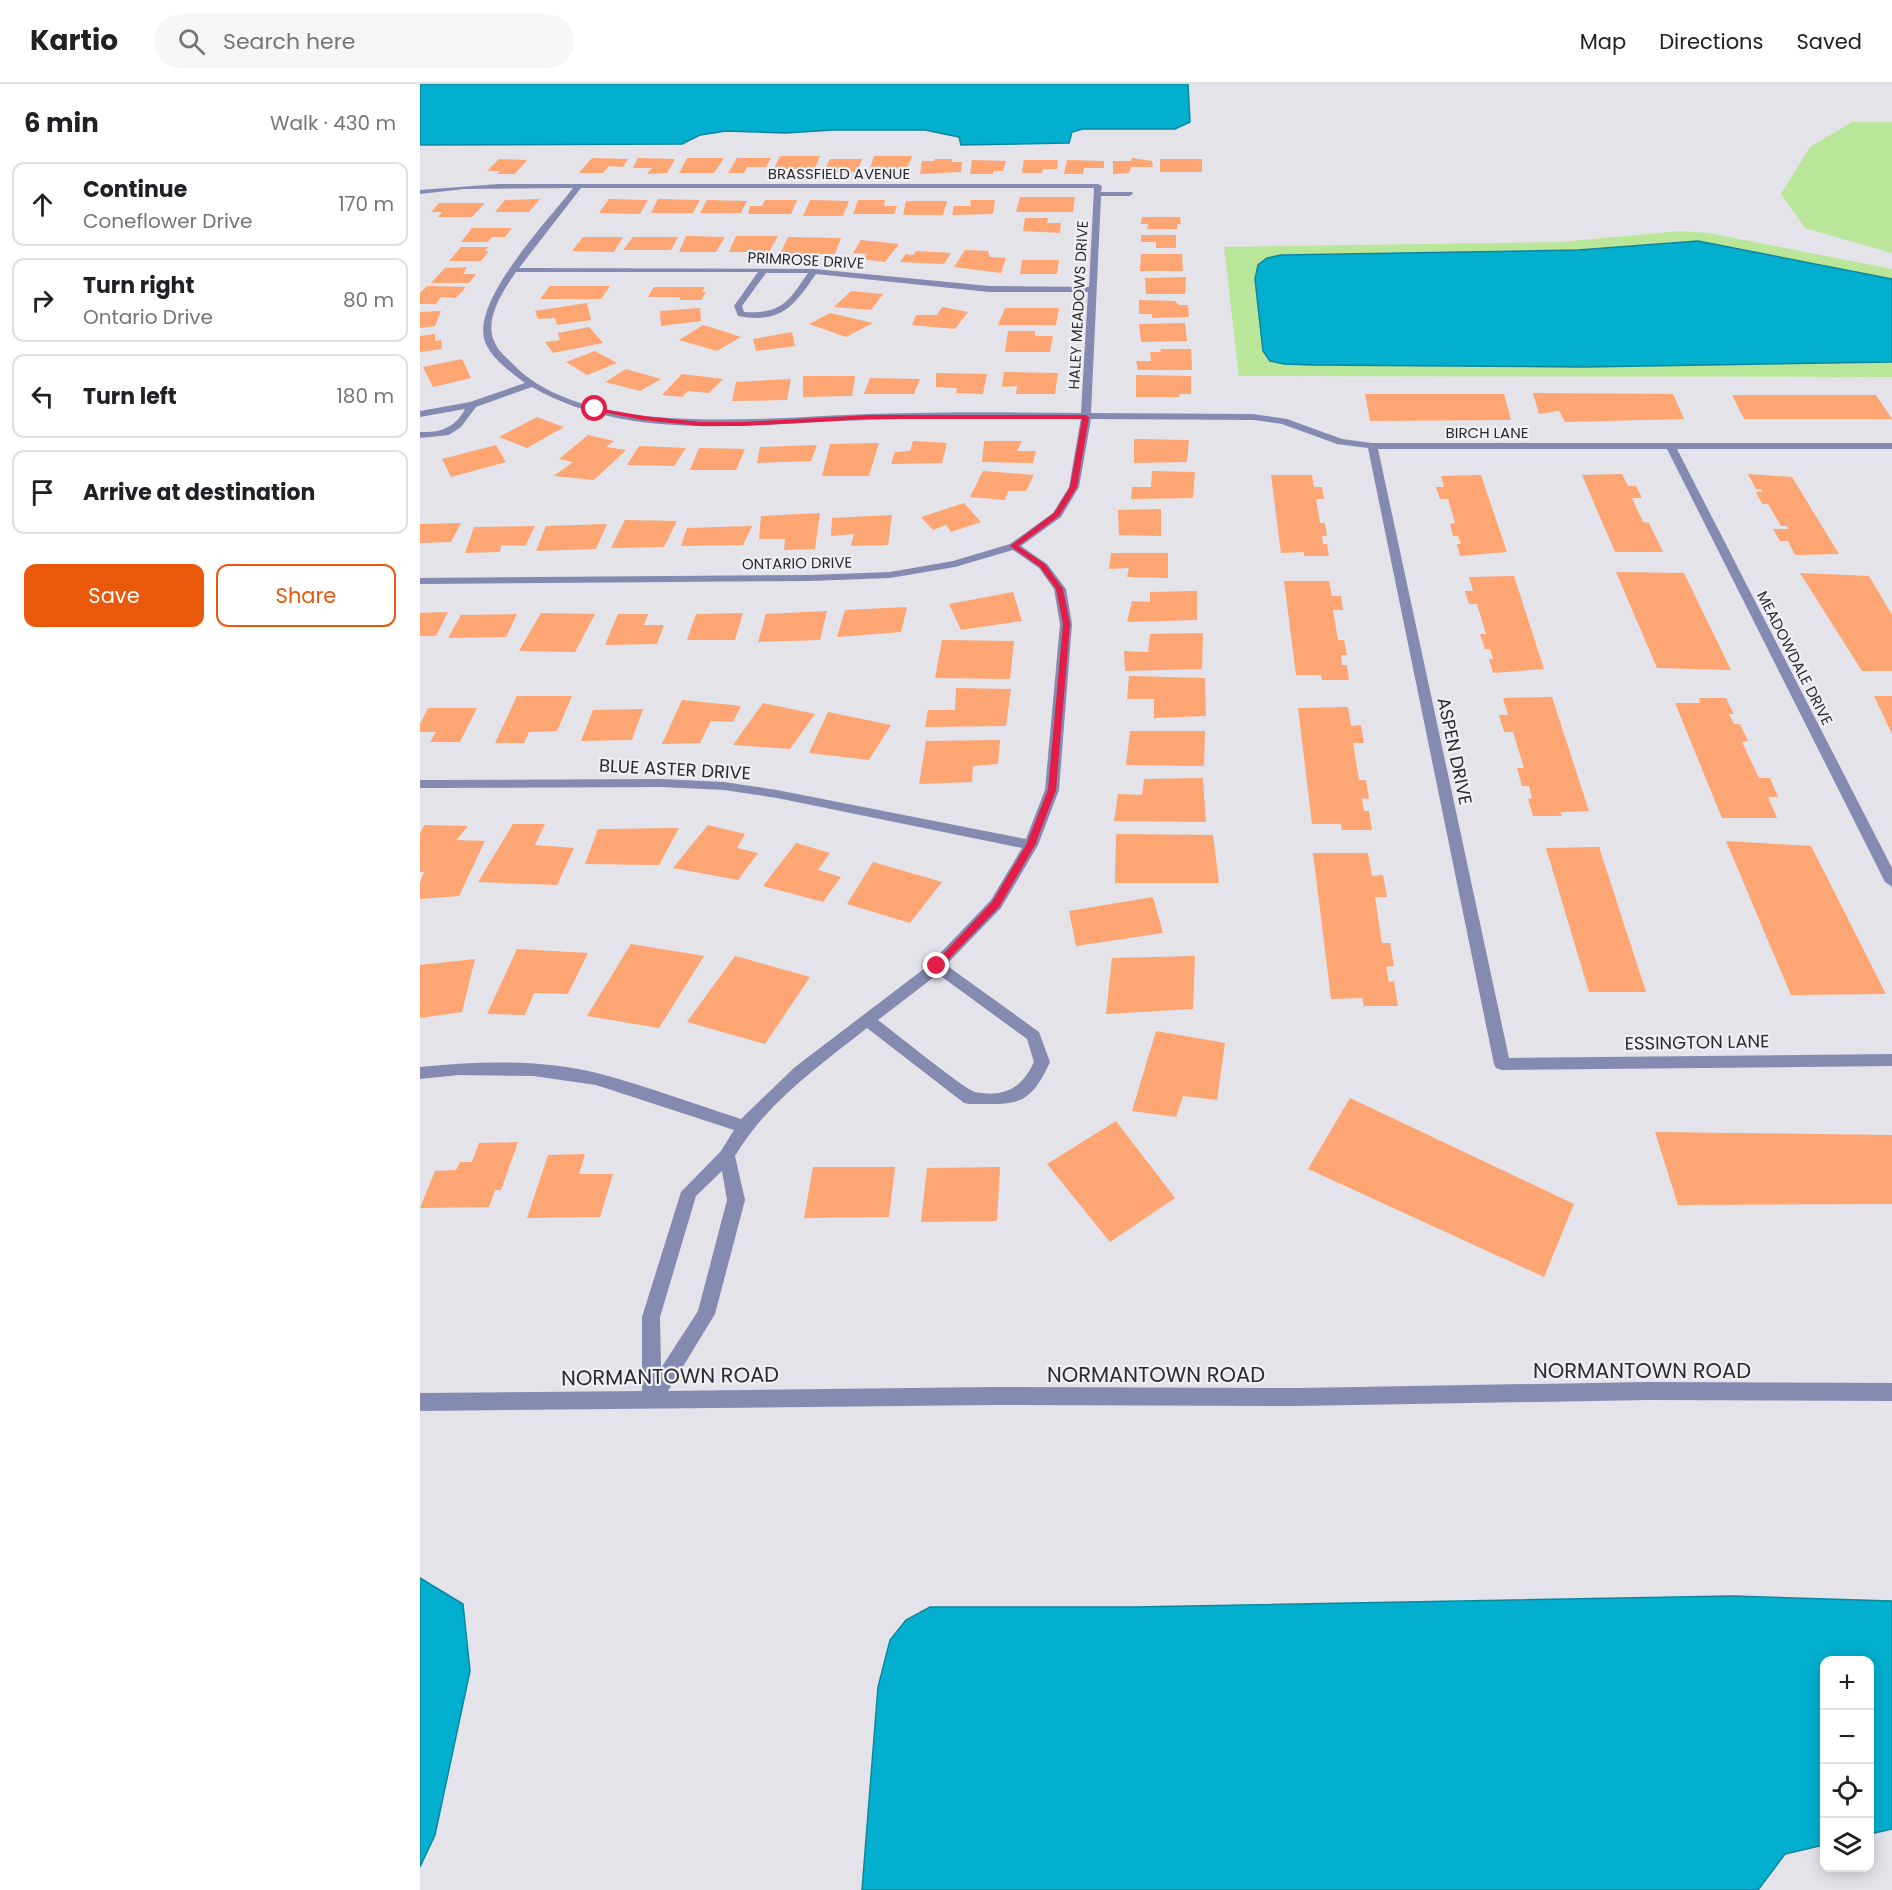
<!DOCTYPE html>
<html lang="en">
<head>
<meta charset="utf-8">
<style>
  body { margin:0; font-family:Poppins,sans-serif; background:#f6f6f6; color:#202124 }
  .controls { position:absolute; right:18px; bottom:18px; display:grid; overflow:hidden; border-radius:12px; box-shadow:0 3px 15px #0003 }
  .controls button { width:54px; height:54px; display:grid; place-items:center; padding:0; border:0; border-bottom:2px solid #e0e0e0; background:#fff; color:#202124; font:30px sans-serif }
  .stop { position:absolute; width:18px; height:18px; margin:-14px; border:4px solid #e11d48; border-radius:50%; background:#fff }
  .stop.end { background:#e11d48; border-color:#fff; box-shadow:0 2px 6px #0008 }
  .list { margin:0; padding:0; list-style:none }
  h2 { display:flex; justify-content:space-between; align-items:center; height:78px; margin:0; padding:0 24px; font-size:26px }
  h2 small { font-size:20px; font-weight:400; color:#757577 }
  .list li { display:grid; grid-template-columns:39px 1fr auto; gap:18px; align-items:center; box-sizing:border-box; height:84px; margin:0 12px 12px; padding:0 12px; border:2px solid #e0e0e0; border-radius:12px }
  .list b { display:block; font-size:22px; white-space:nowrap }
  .list p { margin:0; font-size:20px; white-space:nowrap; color:#757577 }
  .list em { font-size:20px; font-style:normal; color:#757577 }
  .actions { display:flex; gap:12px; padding:18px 24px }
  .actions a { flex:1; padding:14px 0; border:2px solid #ea580c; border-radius:12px; text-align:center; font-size:21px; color:#ea580c }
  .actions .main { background:#ea580c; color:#fff }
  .icon { flex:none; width:33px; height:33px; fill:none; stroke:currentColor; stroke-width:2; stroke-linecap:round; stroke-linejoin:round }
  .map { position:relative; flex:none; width:1472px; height:1806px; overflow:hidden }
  header { display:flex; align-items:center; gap:36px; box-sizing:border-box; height:84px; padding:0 30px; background:#fff; border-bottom:2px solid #e0e0e0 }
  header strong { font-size:28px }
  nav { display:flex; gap:33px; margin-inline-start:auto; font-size:21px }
  .search { width:420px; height:54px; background:#f6f6f6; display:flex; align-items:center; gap:15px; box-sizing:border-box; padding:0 21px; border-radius:33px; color:#757577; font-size:22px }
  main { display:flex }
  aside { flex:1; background:#fff }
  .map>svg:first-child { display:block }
  .green { fill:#b9e699 }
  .water { fill:#02afce; stroke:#0e879e; stroke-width:1.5 }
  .building { fill:#fda573 }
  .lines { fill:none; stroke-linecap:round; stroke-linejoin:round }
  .minor { fill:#858bb0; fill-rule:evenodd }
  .route { fill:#e11d48 }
  .labels { text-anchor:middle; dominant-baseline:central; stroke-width:4.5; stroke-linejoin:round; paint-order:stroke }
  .far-street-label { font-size:15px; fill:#2b2b2d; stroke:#f0f1f6 }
  .street-label { font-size:18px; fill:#2b2b2d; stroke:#f0f1f6 }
  .near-street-label { font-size:21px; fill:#2b2b2d; stroke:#f0f1f6 }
</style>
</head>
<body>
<header>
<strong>Kartio</strong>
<div class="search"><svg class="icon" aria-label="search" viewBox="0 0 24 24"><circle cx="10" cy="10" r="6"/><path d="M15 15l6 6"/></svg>Search here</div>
<nav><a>Map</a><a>Directions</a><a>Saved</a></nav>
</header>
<main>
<aside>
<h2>6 min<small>Walk · 430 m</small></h2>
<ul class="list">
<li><svg class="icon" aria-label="ahead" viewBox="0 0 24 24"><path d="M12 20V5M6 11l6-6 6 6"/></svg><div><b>Continue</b><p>Coneflower Drive</p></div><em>170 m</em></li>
<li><svg class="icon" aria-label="right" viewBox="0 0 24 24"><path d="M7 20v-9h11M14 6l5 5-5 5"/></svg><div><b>Turn right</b><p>Ontario Drive</p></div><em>80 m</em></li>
<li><svg class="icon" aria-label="left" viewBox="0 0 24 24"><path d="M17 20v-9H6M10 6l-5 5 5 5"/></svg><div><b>Turn left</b></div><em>180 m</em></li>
<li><svg class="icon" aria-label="arrive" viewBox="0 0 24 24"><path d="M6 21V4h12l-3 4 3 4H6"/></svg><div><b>Arrive at destination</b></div></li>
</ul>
<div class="actions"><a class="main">Save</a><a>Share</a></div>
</aside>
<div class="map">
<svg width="1472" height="1806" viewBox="0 0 1472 1806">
  <rect width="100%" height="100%" fill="#e3e3e9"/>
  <g class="green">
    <polygon points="1432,38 1472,38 1472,169 1385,144 1361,110 1390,63"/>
    <polygon points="1261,147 1288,149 1472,185 1472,293 819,292 804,163 1140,158"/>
  </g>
  <g class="water">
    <polygon points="0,0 768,0 770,38 755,45 663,45 652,48 649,59 541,61 539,53 505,46 413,46 366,49 306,47 280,51 262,60 0,61"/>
    <polygon points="1278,157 1472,195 1472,278 1164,283 892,281 864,280 850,277 843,267 835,195 838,181 847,174 861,171 1158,166"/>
    <polygon points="0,1494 43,1520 50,1587 15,1751 0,1783"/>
    <polygon points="1312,1512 1472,1517 1472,1745 1450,1750 1450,1576 1404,1576 1404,1761 1365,1770 1338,1806 442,1806 458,1603 470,1556 486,1536 510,1523 714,1523"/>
  </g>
  <g class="building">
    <polygon points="360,72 400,72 393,89 371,89 373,85 354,85"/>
    <polygon points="454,72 492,72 487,85 470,85 466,89 448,90"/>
    <polygon points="172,74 208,75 203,83 189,82 183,89 159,89"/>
    <polygon points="218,74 255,75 247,89 227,90 232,84 213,84"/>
    <polygon points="267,74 304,74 294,89 259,89"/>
    <polygon points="317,74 351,74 346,83 327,83 324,89 308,89"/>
    <polygon points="712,74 732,77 733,83 711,83 709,89 693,90 693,77 711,77"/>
    <polygon points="79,75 107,76 95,90 77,90 80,87 67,87"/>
    <polygon points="410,75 442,75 437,88 403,89"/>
    <polygon points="515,75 532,75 532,78 542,78 541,88 500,90 502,77 514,77"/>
    <rect x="740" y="75" width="42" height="13"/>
    <polygon points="552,76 586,77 583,87 573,87 573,90 550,90"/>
    <polygon points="604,76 638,76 637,85 623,85 622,89 602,89"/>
    <polygon points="647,76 684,77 684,84 664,84 663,90 644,90"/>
    <polygon points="600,113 655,113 653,128 596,128"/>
    <polygon points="120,115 109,128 75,128 85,116"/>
    <polygon points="189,115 228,116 220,130 179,129"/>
    <polygon points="238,115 280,116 273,129 231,129"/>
    <polygon points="287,116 327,117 321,129 280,129"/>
    <polygon points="345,116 377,116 371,130 328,130 330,122 342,122"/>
    <polygon points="390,116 429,117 423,132 383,132"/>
    <polygon points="438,116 465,116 464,122 477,122 474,130 433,130"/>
    <polygon points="550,116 575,116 573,130 532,131 534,122 551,122"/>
    <polygon points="486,117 527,117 523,131 483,131"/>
    <polygon points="19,119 65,119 52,133 18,133 22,128 11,128"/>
    <polygon points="722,133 760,133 761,140 757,140 757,145 727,145 728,140 721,140"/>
    <polygon points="605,134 628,134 627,139 641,139 640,149 603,147"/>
    <polygon points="52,144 92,144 85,153 72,153 68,158 41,158"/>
    <polygon points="721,151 756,151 756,164 736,164 736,158 721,158"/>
    <polygon points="266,152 305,153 296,168 259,168"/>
    <polygon points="316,152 358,152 349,168 309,168"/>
    <polygon points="163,153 203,153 194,168 152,167"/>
    <polygon points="213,153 258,153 251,166 203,166"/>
    <polygon points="368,153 421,154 415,170 360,170"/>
    <polygon points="441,156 479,160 465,178 441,175 447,170 433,169"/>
    <polygon points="41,163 68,163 65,167 69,167 61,177 29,177"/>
    <polygon points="545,166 568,167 570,173 586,174 581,189 534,183"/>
    <polygon points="496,167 531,169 524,180 480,178 486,170 493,171"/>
    <polygon points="721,170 762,170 763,187 720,187"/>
    <polygon points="602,176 639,176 637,190 600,190"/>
    <polygon points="47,183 43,190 56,190 49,199 11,199 25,184"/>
    <polygon points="766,193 765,210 726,210 725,194"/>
    <polygon points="7,202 46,203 36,214 21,213 16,220 0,220 0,209"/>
    <polygon points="130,202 190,202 181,215 120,215"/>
    <polygon points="234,203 285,203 282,208 286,208 281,216 259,216 261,213 228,213"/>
    <polygon points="431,207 463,210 451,226 414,223"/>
    <polygon points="719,216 755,217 759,221 768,221 769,233 732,234 732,230 719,230"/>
    <polygon points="167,219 171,236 137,241 135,234 118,235 115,227"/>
    <polygon points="522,223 548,228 535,245 492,241 496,231 517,231"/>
    <polygon points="280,224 281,237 241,242 240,227"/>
    <polygon points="585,224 639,224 636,241 578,241"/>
    <polygon points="21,227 15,242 0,244 0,228"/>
    <polygon points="410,229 453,239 426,253 389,240"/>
    <polygon points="765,239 767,257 721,258 719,240"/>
    <polygon points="283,241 303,247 321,253 297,267 259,256"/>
    <polygon points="169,243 183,259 133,269 125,258 140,256 138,249"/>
    <polygon points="588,247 615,247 615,252 633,252 630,268 585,268"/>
    <polygon points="372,248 375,262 336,267 333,255"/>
    <polygon points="15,250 15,257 21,256 22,265 0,268 0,252"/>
    <polygon points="740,265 771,265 772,286 718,286 716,277 731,277 730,268 741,268"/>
    <polygon points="175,267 197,279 167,291 146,278"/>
    <polygon points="42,275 51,294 13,303 3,283"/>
    <polygon points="206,285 241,295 220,307 185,298"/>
    <polygon points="584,288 638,289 635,310 596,310 597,302 582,303"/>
    <polygon points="516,289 567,290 563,310 536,309 537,304 516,303"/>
    <polygon points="262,290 303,295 289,309 268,307 262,313 242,311"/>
    <polygon points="716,291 771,292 771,310 760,310 759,313 716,313"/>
    <polygon points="383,292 435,292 432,312 383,313"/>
    <polygon points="450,294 500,295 494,310 444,310"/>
    <polygon points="371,295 367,316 312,317 316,298"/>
    <polygon points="1113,309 1253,310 1264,335 1145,338 1139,327 1119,330"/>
    <polygon points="945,310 1084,310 1091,336 950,337"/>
    <polygon points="1312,311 1456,311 1472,335 1324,335"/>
    <polygon points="117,333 144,343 107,364 79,353"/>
    <polygon points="168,351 194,357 186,363 206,366 174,396 134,392 153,378 139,375"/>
    <polygon points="714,355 769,356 767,378 714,379"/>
    <polygon points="493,357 527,359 522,379 471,380 475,368 490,367"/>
    <polygon points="564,357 602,357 597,367 616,367 613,379 562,378"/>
    <polygon points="459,359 449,392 402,392 410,360"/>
    <polygon points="76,361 86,378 31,393 22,375"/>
    <polygon points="397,361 391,377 337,379 340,363"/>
    <polygon points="219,362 266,364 254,382 207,381"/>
    <polygon points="279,364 325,365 316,386 270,386"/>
    <polygon points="563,387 614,391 606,407 588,407 585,416 550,413"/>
    <polygon points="732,387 775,388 773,414 711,415 712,403 731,403"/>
    <polygon points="1202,390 1208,402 1216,402 1222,414 1212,414 1223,438 1229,439 1243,468 1195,468 1162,391"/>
    <polygon points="1328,390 1372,393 1419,470 1375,471 1368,457 1360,457 1353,445 1368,445 1367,442 1361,442 1348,420 1342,420 1336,408 1343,408 1341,405 1336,405"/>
    <polygon points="851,391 892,391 894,403 902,403 904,415 896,415 900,439 905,439 907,452 902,452 903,460 907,460 909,472 884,472 884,468 861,469"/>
    <polygon points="1061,391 1087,468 1040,472 1037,460 1041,460 1038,452 1033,452 1030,440 1035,439 1028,415 1020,415 1016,403 1024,403 1021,392"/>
    <polygon points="544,419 561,438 531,448 526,441 513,446 501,433"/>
    <polygon points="741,425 741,452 699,451 698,426"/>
    <polygon points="400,429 395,465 364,466 365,455 339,455 341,432"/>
    <polygon points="472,431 468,461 431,462 434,450 411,452 412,434"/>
    <polygon points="205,436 257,437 244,463 191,464"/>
    <polygon points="41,439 31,458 0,459 0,440"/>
    <polygon points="187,440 176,465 116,467 126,442"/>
    <polygon points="115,442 105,462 81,461 80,468 45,469 54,443"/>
    <polygon points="332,442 323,461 261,462 267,444"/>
    <polygon points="691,469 748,469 748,494 707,493 709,484 689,485"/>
    <polygon points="1196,488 1264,489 1311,586 1237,584"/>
    <polygon points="1380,489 1449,492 1472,531 1472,587 1442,587"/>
    <polygon points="1094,492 1124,585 1073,589 1069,575 1073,575 1070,565 1065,565 1060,550 1066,550 1057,520 1049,520 1045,507 1053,507 1049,493"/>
    <polygon points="864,497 909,497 912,512 921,512 923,526 913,526 918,556 924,556 927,571 921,571 922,581 927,581 929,596 902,596 901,591 876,591"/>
    <polygon points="777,507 777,536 707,538 712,517 730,518 730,508"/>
    <polygon points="593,508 602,537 541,546 529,520"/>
    <polygon points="487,523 481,548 417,553 425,526"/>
    <polygon points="407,527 400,556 338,558 346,530"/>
    <polygon points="28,528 16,552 0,552 0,529"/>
    <polygon points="121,529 175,530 155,568 99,567"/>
    <polygon points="323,529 315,556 267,556 276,530"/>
    <polygon points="97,530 86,553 28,554 41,531"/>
    <polygon points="198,530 228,530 224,541 244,541 237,560 185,561"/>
    <polygon points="783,549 782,585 705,587 704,567 728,568 730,550"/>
    <polygon points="522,556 594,557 590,595 515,594"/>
    <polygon points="709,592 785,594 786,632 734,634 734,615 707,615"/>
    <polygon points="536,604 591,605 586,642 505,643 508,626 535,626"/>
    <polygon points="97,612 152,612 137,647 109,648 104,659 75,659"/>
    <polygon points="1454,612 1472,612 1472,650"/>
    <polygon points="1132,613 1169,727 1140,728 1142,732 1113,732 1108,715 1112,714 1109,702 1102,702 1097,684 1104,684 1093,648 1084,648 1079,631 1088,631 1083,614"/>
    <polygon points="1279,614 1306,614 1314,630 1309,630 1314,640 1320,640 1328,657 1322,658 1339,694 1350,694 1358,713 1348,713 1357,734 1302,734 1255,619 1280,619"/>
    <polygon points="262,616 321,622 313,638 291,637 280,659 242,660"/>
    <polygon points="343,619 395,630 370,665 313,661"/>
    <polygon points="928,623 931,642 941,641 944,659 933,659 939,696 946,696 949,715 942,714 944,727 949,727 952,746 922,746 921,740 892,740 878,624"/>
    <polygon points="8,624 57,624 40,658 10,658 16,648 0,648 0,640"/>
    <polygon points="223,625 212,656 161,657 173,626"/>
    <polygon points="408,628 471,641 449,676 389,669"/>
    <polygon points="710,647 785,647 784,682 706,681"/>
    <polygon points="580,656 578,680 553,682 552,698 499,700 506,657"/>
    <polygon points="783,694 786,738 694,737 698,710 722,711 724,695"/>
    <polygon points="93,740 125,740 115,761 154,764 137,801 58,798"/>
    <polygon points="4,741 48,742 36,756 65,757 39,812 0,815 0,799 4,788 0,788 0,750"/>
    <polygon points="288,741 325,750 317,764 338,769 318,796 253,784"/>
    <polygon points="259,744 239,781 165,780 178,745"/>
    <polygon points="696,750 793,751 799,799 695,799"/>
    <polygon points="1306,757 1391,762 1466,910 1371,911"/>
    <polygon points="376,759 410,769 398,786 421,793 403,818 343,802"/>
    <polygon points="1179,763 1226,908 1169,908 1126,764"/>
    <polygon points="893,769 948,769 952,792 963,791 967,813 955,813 962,859 970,859 974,882 966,883 969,898 974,897 978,922 944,922 942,914 911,915"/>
    <polygon points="453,778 522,798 490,839 427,820"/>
    <polygon points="733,813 743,849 656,862 649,827"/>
    <polygon points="211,860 284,872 239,944 167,932"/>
    <polygon points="97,865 168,869 148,910 114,909 105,931 67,930"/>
    <polygon points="315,872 390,893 345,960 267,938"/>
    <polygon points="775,872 773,925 686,930 692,874"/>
    <polygon points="55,875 42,928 0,934 0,881"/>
    <polygon points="736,947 805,959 797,1016 763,1012 756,1033 712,1027"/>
    <polygon points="930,1014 1154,1120 1124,1193 888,1085"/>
    <polygon points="696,1037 755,1114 690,1158 627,1080"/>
    <polygon points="1235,1048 1472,1051 1472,1120 1258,1121"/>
    <polygon points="98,1058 81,1106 75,1106 69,1123 0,1124 15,1087 36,1086 40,1078 52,1078 59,1059"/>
    <polygon points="165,1070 159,1090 193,1090 180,1133 107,1134 128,1071"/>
    <polygon points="393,1083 475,1083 469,1133 384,1134"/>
    <polygon points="580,1083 577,1137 501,1138 507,1084"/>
  </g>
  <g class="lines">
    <path class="minor" d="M79,100H678L682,102L681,108H712L713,110L709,112H681L671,329L833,330L867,335L922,355L952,359H1472V365H1257L1472,784V803L1465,798L1247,365H958L1089,974L1472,970V982L1082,986L1076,984L1074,980L948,364L917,360L862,340L833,336L671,335L659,403L641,433L601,462L627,480L646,505L652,540L639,706L618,761L581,824L526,881L619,948L630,978C609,1024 596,1020 550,1020L544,1019L447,944C399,982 346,1019 315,1072L325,1116L295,1230L248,1307L574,1303L878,1304L1228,1298L1472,1299V1317L1228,1316L878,1322L574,1321L0,1327V1309L222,1307V1233L261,1108L301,1067L314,1046L176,1001L113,992L39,991L0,995V983C57,977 121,975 177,989C226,1002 274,1020 321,1035L375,983L509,881L571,816L602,764L357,714L304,706L241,703L0,704V696L241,695L304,698L357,706L606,755L625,706L640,540L634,505L619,484L593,466L535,483L470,494L390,497L0,500V494L390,491L470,488L533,477L590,460L633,429L649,403L661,334C590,334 518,334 447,336C340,339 210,360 112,303L56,323L41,343L29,351L0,354V348C20,349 35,344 45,325L0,333V327L50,318L105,299C92,289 73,276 66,260C47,220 130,135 153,104L44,105L0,110V106ZM161,104H674L669,203L569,202L394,185L99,184ZM96,188H338L314,222L318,232C361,240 374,222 396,190L569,208H668L661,329C590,328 519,328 448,330C352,333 164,356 93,280C87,274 78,267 75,259C63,236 83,207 96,188ZM346,189H388C368,218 362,230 324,228L322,222ZM518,890L607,955L614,978C602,1004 584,1014 555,1008C544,1005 473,947 458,936ZM302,1087L307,1116L278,1227L241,1284L240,1233L276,1112Z"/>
  </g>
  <polygon class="route" points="172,323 223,332 280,338 323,338 449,331 666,331 669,333 657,403 639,432 598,462 625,480 643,505 650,540 636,706 615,761 579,823 520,884 514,884 512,882 572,818 606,761 628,706 643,540 636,505 620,483 590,462 634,429 650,403 662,335 449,335 323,342 280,342 223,336 172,326"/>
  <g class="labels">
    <g class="far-street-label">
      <text x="419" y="89">BRASSFIELD AVENUE</text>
      <text transform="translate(386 176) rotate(3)">PRIMROSE DRIVE</text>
      <text transform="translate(658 221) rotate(-87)">HALEY MEADOWS DRIVE</text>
      <text x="1067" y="348">BIRCH LANE</text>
      <text transform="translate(377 479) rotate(-1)">ONTARIO DRIVE</text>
      <text transform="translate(1375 574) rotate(63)">MEADOWDALE DRIVE</text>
    </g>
    <g class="street-label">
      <text transform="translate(1035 667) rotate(78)">ASPEN DRIVE</text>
      <text transform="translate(255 685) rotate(3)">BLUE ASTER DRIVE</text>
      <text transform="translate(1277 958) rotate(-1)">ESSINGTON LANE</text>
    </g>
    <g class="near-street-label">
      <text x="1222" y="1286">NORMANTOWN ROAD</text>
      <text x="736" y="1290">NORMANTOWN ROAD</text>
      <text transform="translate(250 1292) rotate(-1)">NORMANTOWN ROAD</text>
    </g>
  </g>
</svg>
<div class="controls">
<button>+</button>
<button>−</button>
<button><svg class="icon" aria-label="locate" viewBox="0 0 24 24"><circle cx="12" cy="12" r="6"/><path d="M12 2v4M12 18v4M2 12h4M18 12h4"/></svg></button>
<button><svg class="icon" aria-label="layers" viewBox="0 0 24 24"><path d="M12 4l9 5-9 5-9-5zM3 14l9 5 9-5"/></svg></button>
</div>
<div class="stop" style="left:175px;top:325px"></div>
<div class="stop end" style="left:517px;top:882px"></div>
</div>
</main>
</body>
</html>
